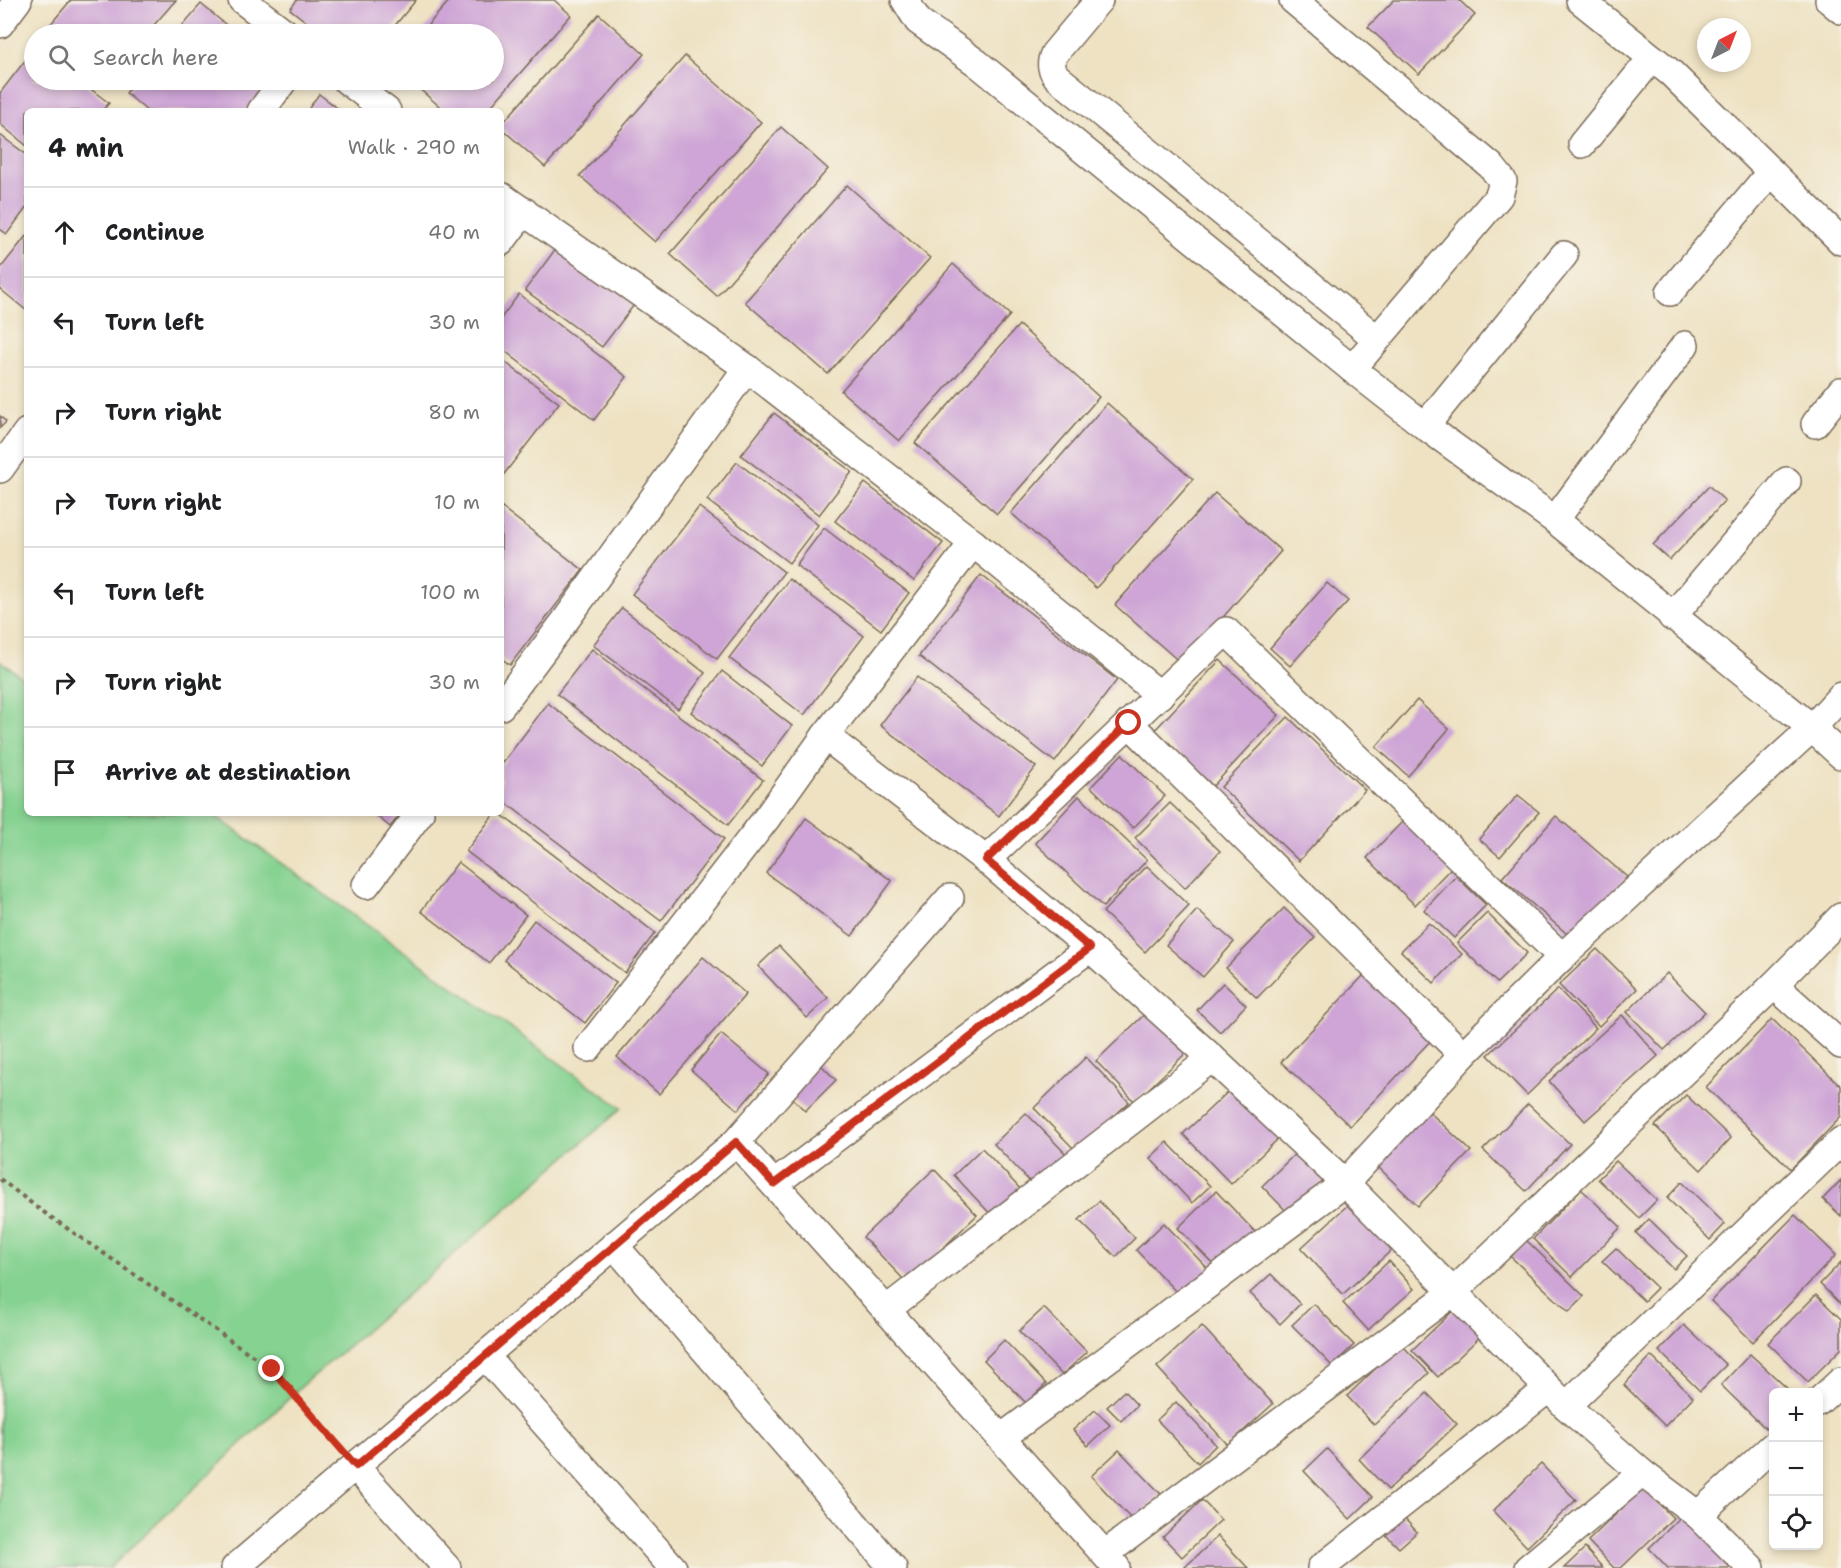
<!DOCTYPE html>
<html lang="en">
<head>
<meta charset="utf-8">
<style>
  body { margin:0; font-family:"Shantell Sans",sans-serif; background:#f6f6f6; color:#202124 }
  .controls { position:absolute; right:18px; bottom:18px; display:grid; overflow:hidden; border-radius:9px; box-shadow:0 3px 9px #0003 }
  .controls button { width:54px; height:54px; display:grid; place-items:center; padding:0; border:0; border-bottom:2px solid #e0e0e0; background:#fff; color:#202124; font:30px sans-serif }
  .compass { position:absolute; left:1697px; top:18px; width:54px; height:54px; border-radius:50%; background:#fff; box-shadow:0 3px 9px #0003; rotate:42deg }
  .stop { position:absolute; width:18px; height:18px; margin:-14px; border:4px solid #c8321e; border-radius:50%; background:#fff }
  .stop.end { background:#c8321e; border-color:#fff; box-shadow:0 2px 6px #0008 }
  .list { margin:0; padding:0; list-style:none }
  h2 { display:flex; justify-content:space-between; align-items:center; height:78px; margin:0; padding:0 24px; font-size:26px }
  h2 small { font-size:20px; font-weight:400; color:#757577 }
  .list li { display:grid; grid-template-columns:39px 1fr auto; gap:18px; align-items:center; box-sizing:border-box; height:90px; padding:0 24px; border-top:2px solid #e0e0e0 }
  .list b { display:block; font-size:22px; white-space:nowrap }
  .list em { font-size:20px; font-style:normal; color:#757577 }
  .icon { flex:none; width:33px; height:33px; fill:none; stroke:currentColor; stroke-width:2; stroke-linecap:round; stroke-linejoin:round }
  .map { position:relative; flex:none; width:1841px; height:1568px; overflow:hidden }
  .search { position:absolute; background:#fff; box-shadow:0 3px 9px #0003; left:24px; top:24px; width:480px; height:66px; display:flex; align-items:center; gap:15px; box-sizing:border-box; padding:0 21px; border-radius:33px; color:#757577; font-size:22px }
  .panel { position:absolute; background:#fff; box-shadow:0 3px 9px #0003; left:24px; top:108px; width:480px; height:708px; border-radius:9px }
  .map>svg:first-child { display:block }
  .green { fill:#85d291; stroke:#607e58; stroke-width:1.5 }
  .building { fill:#cea5d6 }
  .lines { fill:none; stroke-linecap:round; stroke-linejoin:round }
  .street-casing { stroke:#7a6a58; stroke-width:30 }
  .path { stroke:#7a6a58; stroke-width:4; stroke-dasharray:4.5 4.5; stroke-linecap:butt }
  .street { stroke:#fff; stroke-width:27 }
  .route { stroke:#c8321e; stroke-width:8 }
</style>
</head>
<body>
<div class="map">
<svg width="1841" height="1568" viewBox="0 0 1841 1568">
  <rect width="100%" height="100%" fill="#f7f3e8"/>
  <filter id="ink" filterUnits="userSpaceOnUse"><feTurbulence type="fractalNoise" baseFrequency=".0167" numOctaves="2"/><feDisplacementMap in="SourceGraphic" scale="12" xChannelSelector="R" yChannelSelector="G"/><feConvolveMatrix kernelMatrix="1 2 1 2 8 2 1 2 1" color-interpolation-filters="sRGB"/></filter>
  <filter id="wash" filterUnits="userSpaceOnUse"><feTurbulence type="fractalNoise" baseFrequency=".008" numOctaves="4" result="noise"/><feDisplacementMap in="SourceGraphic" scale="24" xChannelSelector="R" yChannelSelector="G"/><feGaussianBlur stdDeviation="1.35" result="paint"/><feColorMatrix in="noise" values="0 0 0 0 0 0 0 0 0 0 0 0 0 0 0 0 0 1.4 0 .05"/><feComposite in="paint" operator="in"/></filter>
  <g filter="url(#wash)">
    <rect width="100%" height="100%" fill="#eee2c3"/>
    <polygon class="green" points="0,661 27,681 27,813 211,813 622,1108 301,1387 110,1568 0,1568"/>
    <g id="blocks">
      <g class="building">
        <polygon points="71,0 176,0 146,34 59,34 49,26"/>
        <polygon points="297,0 416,0 388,34 322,34 290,9"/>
        <polygon points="450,0 554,0 571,15 487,111 445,111 409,80 494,80 494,34 420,34"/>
        <polygon points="1394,0 1459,0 1475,15 1419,74 1368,27"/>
        <polygon points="201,4 237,34 175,34"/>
        <polygon points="599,14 644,54 545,167 501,128 501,125"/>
        <polygon points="34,49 34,80 79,80 109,103 102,111 27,111 27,146 0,124 0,93"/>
        <polygon points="685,56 761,122 655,242 580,176"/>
        <polygon points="137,80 273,80 246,111 147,111 126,93"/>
        <polygon points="319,94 341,111 307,111"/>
        <polygon points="781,127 828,169 717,296 670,254"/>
        <polygon points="0,135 27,155 27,207 7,234 0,229"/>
        <polygon points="847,185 930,258 828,374 745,302"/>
        <polygon points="27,235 27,311 0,289 0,269"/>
        <polygon points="560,243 637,301 602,347 525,290"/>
        <polygon points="953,264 1010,315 899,441 841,391"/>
        <polygon points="519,294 627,377 594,420 501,348 501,318"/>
        <polygon points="1019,325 1099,397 997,514 915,443"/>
        <polygon points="501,359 559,403 501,478"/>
        <polygon points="1107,403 1193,479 1096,588 1011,513"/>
        <polygon points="774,413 852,472 819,515 741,455"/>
        <polygon points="0,416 6,422 0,428"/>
        <polygon points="737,462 818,525 789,563 707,500"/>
        <polygon points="865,483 943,543 914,581 835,521"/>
        <polygon points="1709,486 1725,501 1670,560 1653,545"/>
        <polygon points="1215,493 1281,551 1182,664 1115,605"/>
        <polygon points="501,507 583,570 510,665 501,658"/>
        <polygon points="699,507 784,572 717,659 632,594"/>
        <polygon points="824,528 909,593 881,630 796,565"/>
        <polygon points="981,575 1117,680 1055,762 919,656"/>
        <polygon points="789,579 864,636 804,715 729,658"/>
        <polygon points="1327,583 1348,601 1290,666 1270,648"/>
        <polygon points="622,608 705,673 678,709 593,645"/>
        <polygon points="592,649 763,780 728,825 557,694"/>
        <polygon points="1220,660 1279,715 1213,786 1154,731"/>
        <polygon points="722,671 792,726 762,766 691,712"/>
        <polygon points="917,677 1036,767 999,816 880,725"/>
        <polygon points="1417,700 1449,729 1408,776 1376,747"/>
        <polygon points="548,703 724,839 661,921 501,799 501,765"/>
        <polygon points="1288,717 1365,790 1299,861 1221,787"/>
        <polygon points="1122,754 1165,796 1133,828 1091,787"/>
        <polygon points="1518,795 1539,812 1500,857 1479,839"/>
        <polygon points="1079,796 1147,860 1103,907 1035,843"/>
        <polygon points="1170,803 1220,851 1185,888 1135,838"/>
        <polygon points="373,813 401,813 390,827"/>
        <polygon points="495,813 499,813 655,933 625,973 466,851"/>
        <polygon points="1556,816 1627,877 1573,939 1502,878"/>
        <polygon points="806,818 892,881 852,936 766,873"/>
        <polygon points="1404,820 1452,867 1415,905 1367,858"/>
        <polygon points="458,862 526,915 489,963 421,911"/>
        <polygon points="1147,866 1189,906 1145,952 1103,912"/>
        <polygon points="1456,876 1486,905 1454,938 1424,910"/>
        <polygon points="1284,908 1315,938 1257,998 1226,968"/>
        <polygon points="1197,910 1234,942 1203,977 1166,945"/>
        <polygon points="1487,913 1527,953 1497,983 1457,943"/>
        <polygon points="534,920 616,983 585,1023 504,960"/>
        <polygon points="1429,923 1462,954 1434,983 1401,951"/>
        <polygon points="779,946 828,998 807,1018 758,966"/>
        <polygon points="1597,949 1637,989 1599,1026 1559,985"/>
        <polygon points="703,957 746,994 659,1094 617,1057"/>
        <polygon points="1667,973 1705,1012 1664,1050 1627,1012"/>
        <polygon points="1365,974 1433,1038 1350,1126 1281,1062"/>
        <polygon points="1223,983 1246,1005 1220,1032 1197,1010"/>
        <polygon points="1558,989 1596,1028 1527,1095 1488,1055"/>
        <polygon points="1150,1009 1189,1050 1135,1102 1096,1061"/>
        <polygon points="1622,1015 1658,1056 1585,1121 1549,1081"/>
        <polygon points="1772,1019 1841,1086 1841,1117 1791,1169 1706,1087"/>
        <polygon points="721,1034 769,1074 738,1110 691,1070"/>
        <polygon points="1086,1057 1129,1102 1077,1152 1034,1108"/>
        <polygon points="818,1062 836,1080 805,1111 787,1092"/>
        <polygon points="1233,1087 1280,1137 1231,1184 1183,1134"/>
        <polygon points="1686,1095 1731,1138 1701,1170 1655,1126"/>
        <polygon points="1528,1104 1570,1144 1526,1191 1483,1150"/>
        <polygon points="1423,1106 1471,1151 1418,1206 1371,1160"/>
        <polygon points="1026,1113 1068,1156 1035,1187 994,1144"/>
        <polygon points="1167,1142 1210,1186 1192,1203 1150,1158"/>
        <polygon points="1302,1147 1329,1176 1289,1214 1262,1186"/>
        <polygon points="982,1148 1023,1192 995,1219 954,1175"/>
        <polygon points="1616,1161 1657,1200 1639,1218 1598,1179"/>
        <polygon points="934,1169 977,1215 907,1283 863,1237"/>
        <polygon points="1841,1180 1841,1216 1823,1199"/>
        <polygon points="1682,1182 1725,1224 1710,1240 1667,1198"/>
        <polygon points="1581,1189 1621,1227 1572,1277 1533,1239"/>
        <polygon points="1216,1191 1256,1233 1218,1269 1178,1228"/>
        <polygon points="1099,1201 1135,1238 1116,1257 1079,1220"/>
        <polygon points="1352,1201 1394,1248 1343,1294 1301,1248"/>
        <polygon points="1795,1215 1836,1255 1753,1342 1711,1301"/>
        <polygon points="1649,1219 1687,1256 1674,1269 1636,1233"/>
        <polygon points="1164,1223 1211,1272 1182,1298 1136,1250"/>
        <polygon points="1526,1240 1584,1296 1569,1312 1511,1257"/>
        <polygon points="1616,1248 1657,1288 1644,1301 1602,1261"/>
        <polygon points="1389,1261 1414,1289 1368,1330 1343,1303"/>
        <polygon points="1841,1262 1841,1305 1820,1284"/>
        <polygon points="1271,1274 1300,1304 1280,1324 1250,1293"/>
        <polygon points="1816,1295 1841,1319 1841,1349 1808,1382 1768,1343"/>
        <polygon points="1314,1304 1354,1345 1332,1366 1292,1325"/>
        <polygon points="1459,1305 1485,1332 1438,1377 1412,1350"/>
        <polygon points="1044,1308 1087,1352 1062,1375 1019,1331"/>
        <polygon points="1684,1325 1726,1365 1700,1391 1659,1351"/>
        <polygon points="1202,1326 1273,1404 1228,1445 1157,1367"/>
        <polygon points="1004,1340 1046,1384 1026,1403 984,1360"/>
        <polygon points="1401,1344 1429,1373 1374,1425 1347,1396"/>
        <polygon points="1750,1354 1791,1392 1774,1392 1774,1421 1766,1429 1721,1385"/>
        <polygon points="1651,1356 1693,1397 1665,1426 1624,1385"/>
        <polygon points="1124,1391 1137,1405 1121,1421 1107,1407"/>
        <polygon points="1427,1393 1457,1424 1388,1490 1359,1459"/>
        <polygon points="1176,1402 1216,1445 1198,1463 1157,1420"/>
        <polygon points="1095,1410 1110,1425 1088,1446 1073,1430"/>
        <polygon points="1327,1449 1373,1497 1350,1519 1304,1471"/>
        <polygon points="1119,1450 1161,1494 1133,1521 1091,1476"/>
        <polygon points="1541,1464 1576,1500 1527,1547 1493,1511"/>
        <polygon points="1643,1488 1673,1518 1621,1568 1614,1568 1588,1541"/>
        <polygon points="1202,1500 1221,1520 1182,1557 1163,1537"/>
        <polygon points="1685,1513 1738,1568 1668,1568 1649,1548"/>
        <polygon points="1402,1516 1417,1532 1399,1548 1384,1533"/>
        <polygon points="1218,1536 1248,1568 1184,1568"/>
        <polygon points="1585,1548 1603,1568 1564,1568"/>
      </g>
    </g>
  </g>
  <g filter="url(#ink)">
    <use href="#blocks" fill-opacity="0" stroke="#7a6a58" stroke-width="1.5"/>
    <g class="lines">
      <defs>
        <g id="street">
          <polyline points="242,0 287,34"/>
          <polyline points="905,0 918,21 977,63 1352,369 1425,426 1555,520 1812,728 1841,755"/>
          <path d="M1099,0L1054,54C1050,64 1051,69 1057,77L1377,339"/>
          <polyline points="1293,0 1491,166 1503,181 1499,196 1352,369"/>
          <polyline points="1580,0 1671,73 1841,241"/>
          <polyline points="1829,0 1841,10"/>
          <polyline points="0,24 18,0"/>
          <polyline points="346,80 387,111"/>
          <polyline points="261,111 284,80"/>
          <polyline points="1582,144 1652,58"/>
          <polyline points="501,196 747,368 973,543 1160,695"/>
          <polyline points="501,242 524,211"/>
          <polyline points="1670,292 1771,172"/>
          <polyline points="1815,424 1841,391"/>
          <polyline points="1425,426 1564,255"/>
          <polyline points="0,469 27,432"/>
          <polyline points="1555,520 1685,345"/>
          <polyline points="1672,617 1787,481"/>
          <polyline points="501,706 565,621 747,368"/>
          <polyline points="1129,723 1463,1055"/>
          <polyline points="825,736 973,543"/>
          <polyline points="986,860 1226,631 1562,957"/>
          <polyline points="366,885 420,813"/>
          <polyline points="1774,985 1841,917"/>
          <polyline points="588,1048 766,819 825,736 986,860 1090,948 1212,1058 1345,1183 1566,1406 1642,1473 1698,1515 1751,1568"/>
          <polyline points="736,1142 1116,1567"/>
          <polyline points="774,1184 1090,948"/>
          <polyline points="614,1245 893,1568"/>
          <polyline points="886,1310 1212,1058"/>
          <polyline points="485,1356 673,1568"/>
          <polyline points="1818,1402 1841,1381"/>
          <polyline points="1566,1406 1841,1141"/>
          <polyline points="1001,1438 1345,1183 1463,1055 1562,957 1812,728 1841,696"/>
          <polyline points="355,1466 447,1568"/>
          <polyline points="1698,1515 1774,1445"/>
          <polyline points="1105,1554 1452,1293 1774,985 1841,1045"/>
          <polyline points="235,1568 736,1142 950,898"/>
          <polyline points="1321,1568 1548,1389"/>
          <polyline points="1528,1568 1642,1473"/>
        </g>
      </defs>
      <use href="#street" class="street-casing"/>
      <polyline class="path" points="0,1179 39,1209 272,1369 335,1442"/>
      <use href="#street" class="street"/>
    </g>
  </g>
  <g class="lines" filter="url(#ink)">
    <polyline class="route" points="272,1369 356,1466 736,1142 774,1184 1090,948 986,860 1129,723"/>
  </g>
</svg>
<div class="controls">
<button>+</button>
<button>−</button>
<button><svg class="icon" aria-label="locate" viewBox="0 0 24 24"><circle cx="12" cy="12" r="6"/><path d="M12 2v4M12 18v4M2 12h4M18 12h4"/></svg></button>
</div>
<svg class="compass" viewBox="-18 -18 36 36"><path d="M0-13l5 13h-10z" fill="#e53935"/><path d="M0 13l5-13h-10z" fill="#757577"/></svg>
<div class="stop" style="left:1129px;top:723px"></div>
<div class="stop end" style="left:272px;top:1369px"></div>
<div class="search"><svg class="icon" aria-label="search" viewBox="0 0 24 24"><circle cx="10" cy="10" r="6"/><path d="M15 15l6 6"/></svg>Search here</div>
<section class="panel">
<h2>4 min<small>Walk · 290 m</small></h2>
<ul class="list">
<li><svg class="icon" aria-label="ahead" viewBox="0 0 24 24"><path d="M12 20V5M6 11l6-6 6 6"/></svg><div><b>Continue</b></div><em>40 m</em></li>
<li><svg class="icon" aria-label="left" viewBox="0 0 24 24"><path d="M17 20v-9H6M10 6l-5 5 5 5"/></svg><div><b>Turn left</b></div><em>30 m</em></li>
<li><svg class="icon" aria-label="right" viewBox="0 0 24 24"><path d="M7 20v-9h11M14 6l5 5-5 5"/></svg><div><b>Turn right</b></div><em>80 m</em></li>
<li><svg class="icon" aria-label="right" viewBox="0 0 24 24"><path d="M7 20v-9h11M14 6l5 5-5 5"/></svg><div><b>Turn right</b></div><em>10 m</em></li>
<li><svg class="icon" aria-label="left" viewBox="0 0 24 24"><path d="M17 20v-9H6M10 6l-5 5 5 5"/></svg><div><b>Turn left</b></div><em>100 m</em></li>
<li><svg class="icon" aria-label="right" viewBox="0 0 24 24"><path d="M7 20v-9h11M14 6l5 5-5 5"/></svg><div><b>Turn right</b></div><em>30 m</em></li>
<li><svg class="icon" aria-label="arrive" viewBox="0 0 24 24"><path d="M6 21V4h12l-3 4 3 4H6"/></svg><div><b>Arrive at destination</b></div></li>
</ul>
</section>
</div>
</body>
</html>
